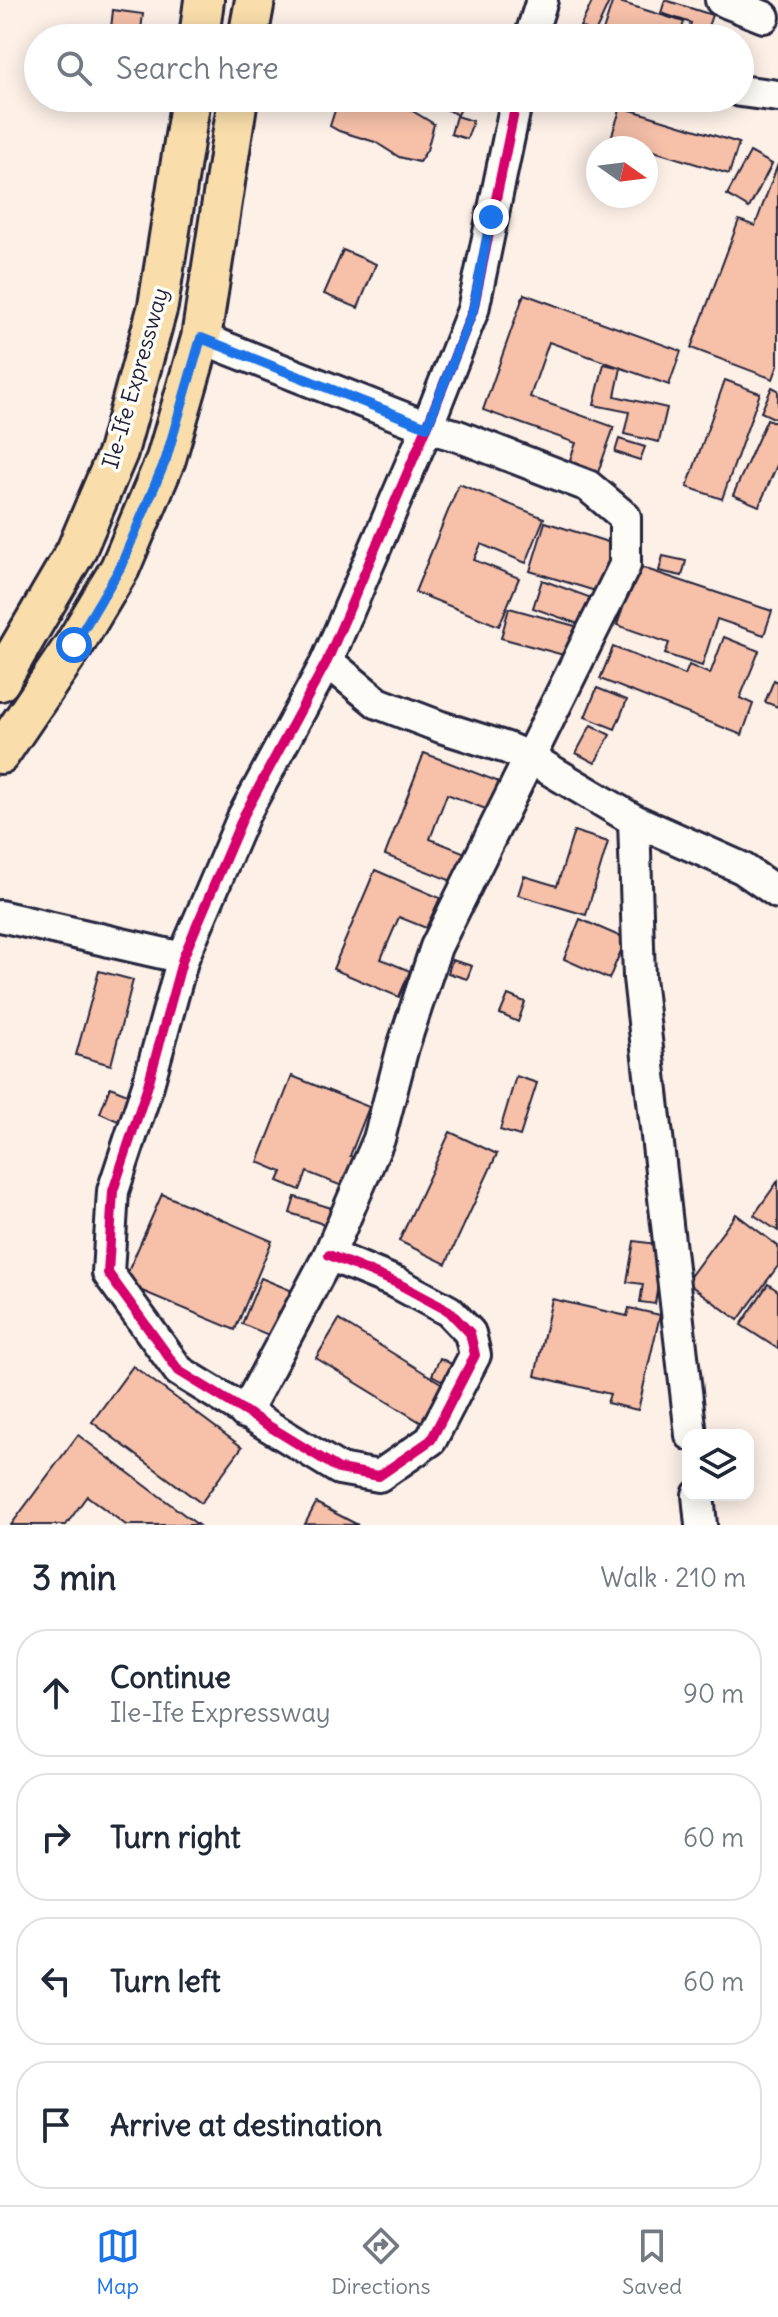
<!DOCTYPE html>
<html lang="en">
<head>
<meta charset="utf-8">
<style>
  body { margin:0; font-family:Delius,sans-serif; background:#f6f6f7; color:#1f2937 }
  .controls { position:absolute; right:24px; bottom:24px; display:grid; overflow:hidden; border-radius:16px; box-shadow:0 4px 20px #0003 }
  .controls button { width:72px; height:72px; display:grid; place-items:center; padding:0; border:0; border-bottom:2px solid #e0e1e3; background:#fff; color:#1f2937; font:40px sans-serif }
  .compass { position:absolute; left:586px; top:136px; width:72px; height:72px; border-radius:50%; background:#fff; box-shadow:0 4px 20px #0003; rotate:104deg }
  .stop { position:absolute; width:24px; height:24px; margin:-18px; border:6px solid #1a73e8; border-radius:50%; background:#fff }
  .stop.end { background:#1a73e8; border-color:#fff; box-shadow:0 2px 8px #0008 }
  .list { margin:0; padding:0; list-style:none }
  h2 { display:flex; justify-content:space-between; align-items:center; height:104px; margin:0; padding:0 32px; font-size:34px }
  h2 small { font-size:26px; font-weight:400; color:#747a83 }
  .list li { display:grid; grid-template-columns:52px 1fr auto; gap:24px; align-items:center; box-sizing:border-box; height:128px; margin:0 16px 16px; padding:0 16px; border:2px solid #e0e1e3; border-radius:32px }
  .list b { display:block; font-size:30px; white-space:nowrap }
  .list p { margin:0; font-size:26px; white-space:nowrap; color:#747a83 }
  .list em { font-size:26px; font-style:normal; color:#747a83 }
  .icon { flex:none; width:44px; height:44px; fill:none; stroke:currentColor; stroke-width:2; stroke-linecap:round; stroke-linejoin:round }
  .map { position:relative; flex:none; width:778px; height:1525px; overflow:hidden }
  .search { position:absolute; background:#fff; box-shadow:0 4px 20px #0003; left:24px; right:24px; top:24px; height:88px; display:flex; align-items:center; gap:20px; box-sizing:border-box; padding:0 28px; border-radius:44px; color:#747a83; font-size:30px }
  .sheet { height:680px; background:#fff }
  nav { display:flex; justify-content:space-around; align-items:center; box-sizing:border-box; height:112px; border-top:2px solid #e0e1e3; background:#fff; font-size:22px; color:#747a83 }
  nav a { display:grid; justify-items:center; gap:4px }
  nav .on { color:#1a73e8 }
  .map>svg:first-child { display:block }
  .building { fill:#f6c0a9; stroke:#22223b; stroke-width:2 }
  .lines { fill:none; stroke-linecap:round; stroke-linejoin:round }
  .minor-casing { stroke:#22223b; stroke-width:36 }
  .major-casing { stroke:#22223b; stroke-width:44 }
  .minor { stroke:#fdfcf7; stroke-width:30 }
  .major { stroke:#f9deab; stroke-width:38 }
  .cycleway-casing { stroke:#fdfcf7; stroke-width:15 }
  .cycleway { stroke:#d6006c; stroke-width:10 }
  .route { stroke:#1a73e8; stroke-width:10 }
  .labels { text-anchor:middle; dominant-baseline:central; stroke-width:7; stroke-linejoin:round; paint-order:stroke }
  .street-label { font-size:22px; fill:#22223b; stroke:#fdfcf7 }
</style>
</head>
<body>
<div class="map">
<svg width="778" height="1525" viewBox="0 0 778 1525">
  <rect width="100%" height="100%" fill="#fcf0e7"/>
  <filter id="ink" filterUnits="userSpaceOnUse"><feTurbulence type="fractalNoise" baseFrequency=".0125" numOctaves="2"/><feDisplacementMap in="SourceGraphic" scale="16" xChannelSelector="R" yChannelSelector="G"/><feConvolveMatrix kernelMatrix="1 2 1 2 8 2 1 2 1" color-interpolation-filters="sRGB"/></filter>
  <g filter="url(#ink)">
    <g class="building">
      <polygon points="593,0 610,0 595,33 580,27"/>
      <polygon points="613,0 684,22 679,38 615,38 602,34"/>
      <polygon points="665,0 712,15 704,38 686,38 691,23 661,13"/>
      <polygon points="113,10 143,14 140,38 110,38"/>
      <polygon points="339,98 391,98 434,124 427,150 419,162 399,157 375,142 339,131 330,126"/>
      <polygon points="423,98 466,98 458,115"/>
      <polygon points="621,107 739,143 729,174 611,138"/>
      <polygon points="456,116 473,121 467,139 451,134"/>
      <polygon points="750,152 772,164 749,208 727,195"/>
      <polygon points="778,164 778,365 773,379 691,348 739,220 755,226"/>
      <polygon points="343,250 376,264 358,308 324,294"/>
      <polygon points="524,294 681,351 669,385 549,342 530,397 614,427 596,478 567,468 576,443 483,410"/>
      <polygon points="604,364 621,368 615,396 667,408 659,442 624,434 629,412 594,405"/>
      <polygon points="725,380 760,393 722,499 687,487"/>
      <polygon points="772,387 778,390 778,420 761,412"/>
      <polygon points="767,419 778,424 778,463 759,506 733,495"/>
      <polygon points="619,439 645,447 640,460 615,452"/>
      <polygon points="459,484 544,518 526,563 481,544 474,560 519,578 499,626 415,592"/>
      <polygon points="545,522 617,545 602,593 530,571"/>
      <polygon points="663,556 686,561 682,576 659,571"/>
      <polygon points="637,566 772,611 764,635 717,619 702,666 665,654 669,643 617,625"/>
      <polygon points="542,580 597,600 587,627 533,608"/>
      <polygon points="509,608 579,627 571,657 501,638"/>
      <polygon points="724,637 759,651 740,698 753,704 742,735 600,679 613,647 685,675 689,665 710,674"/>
      <polygon points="774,680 778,682 778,707 765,702"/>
      <polygon points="597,688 627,700 615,729 585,717"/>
      <polygon points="591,725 610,735 595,763 576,753"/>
      <polygon points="424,753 507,785 496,813 447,794 430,839 473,856 462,885 385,855"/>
      <polygon points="574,831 608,842 586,915 518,895 524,876 557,886"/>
      <polygon points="375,870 440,898 426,928 399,917 381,959 410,971 399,997 333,969"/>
      <polygon points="580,919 626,939 609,979 564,959"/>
      <polygon points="452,960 472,966 467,979 448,973"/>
      <polygon points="99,971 133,980 111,1065 76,1055"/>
      <polygon points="508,995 525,1002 518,1022 500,1014"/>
      <polygon points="292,1076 369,1107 350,1156 353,1157 342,1186 307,1172 300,1190 278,1181 282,1172 258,1162"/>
      <polygon points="516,1076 537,1083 520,1136 500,1130"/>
      <polygon points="110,1087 130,1095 120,1122 100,1113"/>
      <polygon points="450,1132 497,1154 446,1264 399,1241"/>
      <polygon points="778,1181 778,1231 754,1215"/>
      <polygon points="162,1194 272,1241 235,1330 123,1283"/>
      <polygon points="295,1197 338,1210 332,1227 290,1213"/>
      <polygon points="736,1214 778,1246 778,1266 738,1320 686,1282"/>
      <polygon points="634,1241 664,1245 655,1304 640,1302 643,1284 627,1282"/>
      <polygon points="261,1278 295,1292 276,1338 242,1324"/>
      <polygon points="768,1284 778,1291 778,1349 741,1325"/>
      <polygon points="552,1299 627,1316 629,1308 660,1315 638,1410 607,1403 610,1394 535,1376"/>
      <polygon points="339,1320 444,1385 422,1423 316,1358"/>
      <polygon points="440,1358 457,1367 448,1384 432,1375"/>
      <polygon points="133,1366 242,1447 201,1503 92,1422"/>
      <polygon points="78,1435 198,1525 126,1525 87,1496 66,1525 11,1525"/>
      <polygon points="316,1503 358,1525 305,1524"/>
    </g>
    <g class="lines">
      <defs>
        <g id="minor">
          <polyline points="721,0 764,17"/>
          <polyline points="530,38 542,0"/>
          <polyline points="740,91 778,96"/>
          <polyline points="201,338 427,427 458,436 588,486 625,517 625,565 436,947 403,1047 379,1139 329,1255 245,1413"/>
          <polyline points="327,661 378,703 441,727 507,748 530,758 634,820 639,978 691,1435"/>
          <polyline points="634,820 742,868 778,893"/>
          <polyline points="0,916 183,958"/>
          <polyline points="329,1255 397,1283 449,1311 470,1333 475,1355 431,1440 379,1476 339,1469 179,1371 108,1273 113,1191 148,1085 183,958 244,815 327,661 427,427 473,310 517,98"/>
          <polyline points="698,1495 701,1525"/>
        </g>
        <g id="major">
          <polyline points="199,38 204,0"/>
          <polyline points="248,38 255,0"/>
          <polyline points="0,681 76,551 118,452 158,306 191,98"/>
          <polyline points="0,754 74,645 120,568 166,459 201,338 238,98"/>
        </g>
      </defs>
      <use href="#minor" class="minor-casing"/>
      <use href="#major" class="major-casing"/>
      <use href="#minor" class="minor"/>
      <use href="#major" class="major"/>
      <defs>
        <polyline id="cycleway" points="329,1255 397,1283 449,1311 470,1333 475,1355 431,1440 379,1476 339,1469 179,1371 108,1273 113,1191 148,1085 183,958 244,815 327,661 427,427 473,310 517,98"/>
      </defs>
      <use href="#cycleway" class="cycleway-casing"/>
      <use href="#cycleway" class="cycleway"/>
    </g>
  </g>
  <g class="lines" filter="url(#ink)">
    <polyline class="route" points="74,645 120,568 166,459 201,338 427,427 473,310 491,217"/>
  </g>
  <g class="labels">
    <g class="street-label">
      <text transform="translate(135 378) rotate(-74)">Ile-Ife Expressway</text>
    </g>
  </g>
</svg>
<div class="controls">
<button><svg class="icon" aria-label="layers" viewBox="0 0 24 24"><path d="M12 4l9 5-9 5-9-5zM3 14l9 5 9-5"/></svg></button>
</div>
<svg class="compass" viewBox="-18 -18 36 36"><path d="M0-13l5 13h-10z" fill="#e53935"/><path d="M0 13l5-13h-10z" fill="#747a83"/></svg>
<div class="stop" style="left:74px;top:645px"></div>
<div class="stop end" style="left:491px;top:217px"></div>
<div class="search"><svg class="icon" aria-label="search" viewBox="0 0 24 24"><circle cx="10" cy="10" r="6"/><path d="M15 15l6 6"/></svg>Search here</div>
</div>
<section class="sheet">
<h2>3 min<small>Walk · 210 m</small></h2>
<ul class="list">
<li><svg class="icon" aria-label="ahead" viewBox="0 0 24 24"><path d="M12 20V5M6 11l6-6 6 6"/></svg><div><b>Continue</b><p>Ile-Ife Expressway</p></div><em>90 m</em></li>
<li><svg class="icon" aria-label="right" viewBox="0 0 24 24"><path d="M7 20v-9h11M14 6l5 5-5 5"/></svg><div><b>Turn right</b></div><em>60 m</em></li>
<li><svg class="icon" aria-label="left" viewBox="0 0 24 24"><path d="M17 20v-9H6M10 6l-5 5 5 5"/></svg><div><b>Turn left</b></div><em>60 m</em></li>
<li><svg class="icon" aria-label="arrive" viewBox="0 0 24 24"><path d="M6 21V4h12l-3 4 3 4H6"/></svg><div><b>Arrive at destination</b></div></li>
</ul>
</section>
<nav>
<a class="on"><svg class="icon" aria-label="map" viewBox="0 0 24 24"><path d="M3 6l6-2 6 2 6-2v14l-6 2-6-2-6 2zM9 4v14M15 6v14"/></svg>Map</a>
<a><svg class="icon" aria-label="directions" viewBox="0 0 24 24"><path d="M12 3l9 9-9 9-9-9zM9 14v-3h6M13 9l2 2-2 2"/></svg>Directions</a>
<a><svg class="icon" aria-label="saved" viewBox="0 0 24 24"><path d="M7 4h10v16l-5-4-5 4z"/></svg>Saved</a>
</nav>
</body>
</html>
